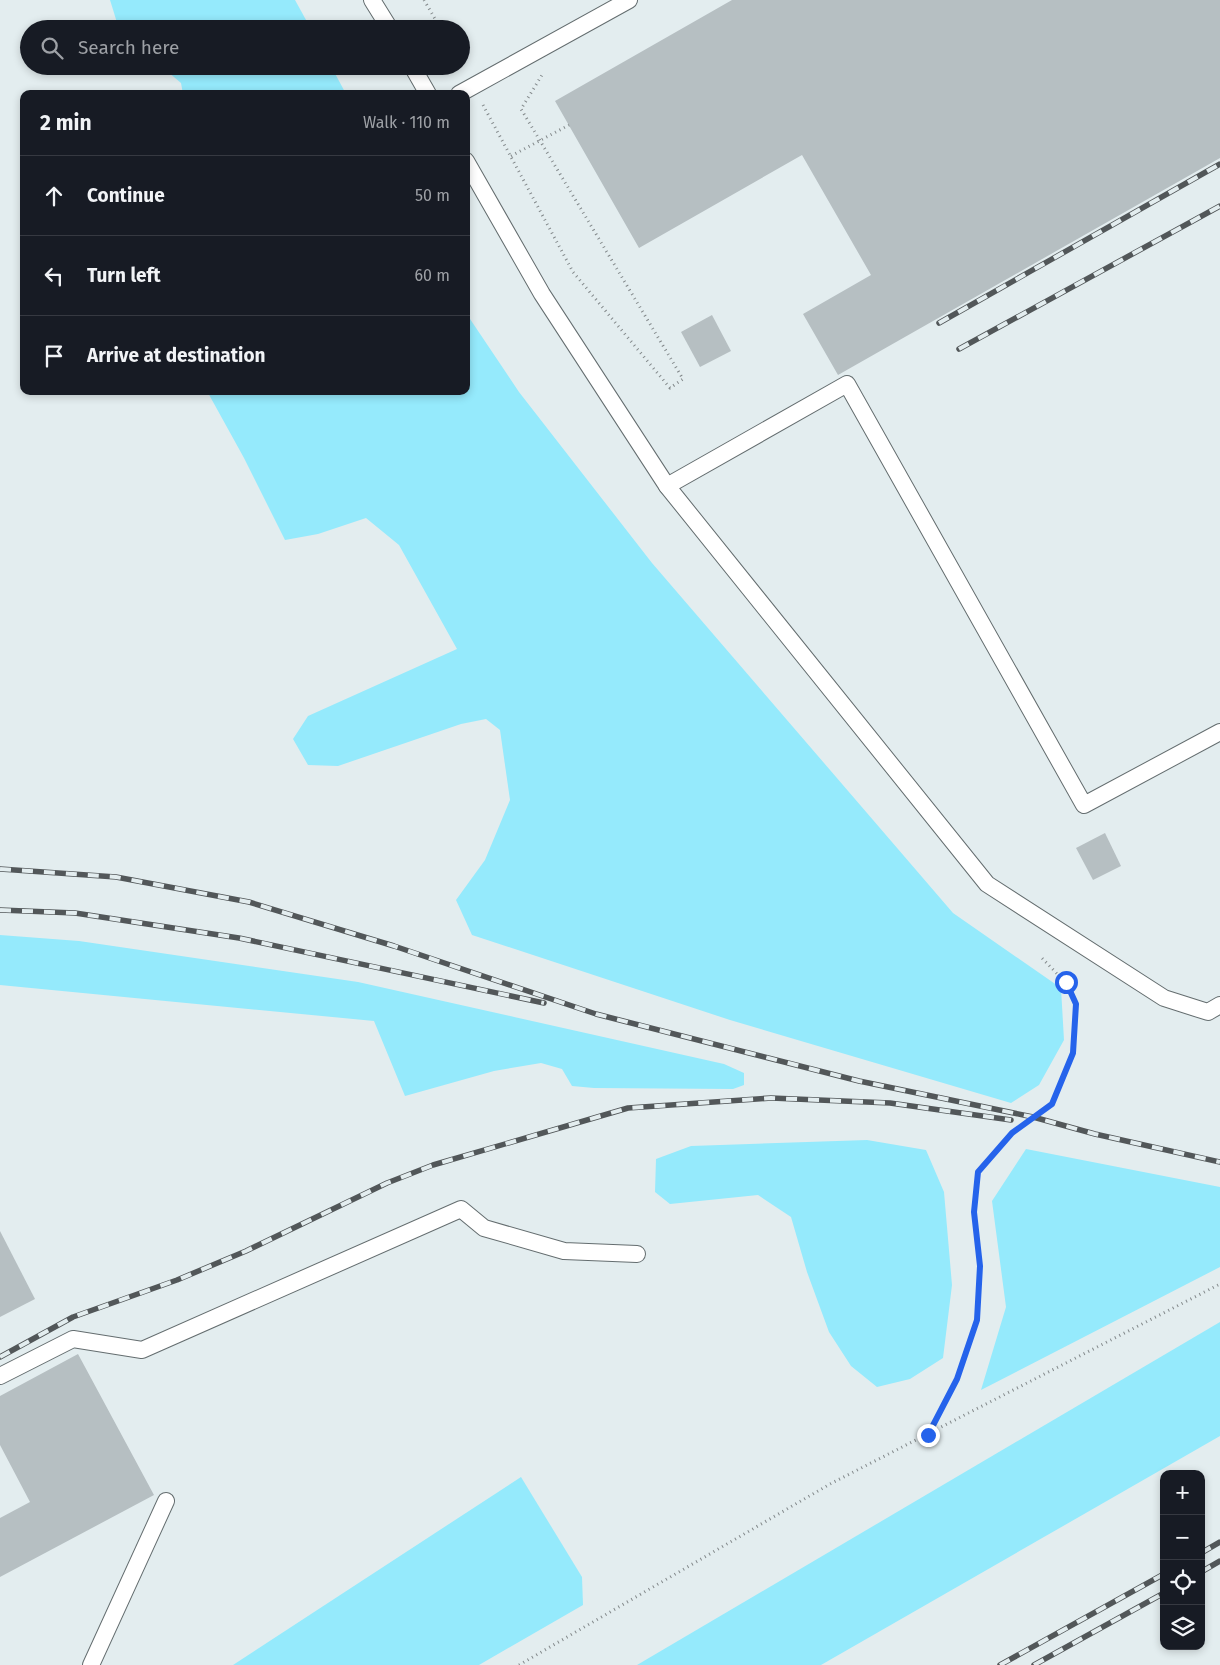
<!DOCTYPE html>
<html lang="en">
<head>
<meta charset="utf-8">
<style>
  body { margin:0; font-family:"Fira Sans",sans-serif; background:#20242c; color:#f1f3f6 }
  .controls { position:absolute; right:15px; bottom:15px; display:grid; overflow:hidden; border-radius:10px; box-shadow:0 2px 8px #0003 }
  .controls button { width:45px; height:45px; display:grid; place-items:center; padding:0; border:0; border-bottom:1px solid #363941; background:#171b24; color:#f1f3f6; font:25px sans-serif }
  .stop { position:absolute; width:15px; height:15px; margin:-11px; border:4px solid #2563eb; border-radius:50%; background:#fff }
  .stop.end { background:#2563eb; border-color:#fff; box-shadow:0 1px 5px #0008 }
  .list { margin:0; padding:0; list-style:none }
  h2 { display:flex; justify-content:space-between; align-items:center; height:65px; margin:0; padding:0 20px; font-size:21px }
  h2 small { font-size:16px; font-weight:400; color:#9ea1a6 }
  .list li { display:grid; grid-template-columns:32px 1fr auto; gap:15px; align-items:center; box-sizing:border-box; height:80px; padding:0 20px; border-top:1px solid #363941 }
  .list b { display:block; font-size:19px; white-space:nowrap }
  .list em { font-size:16px; font-style:normal; color:#9ea1a6 }
  .icon { flex:none; width:28px; height:28px; fill:none; stroke:currentColor; stroke-width:2; stroke-linecap:round; stroke-linejoin:round }
  .map { position:relative; flex:none; width:1220px; height:1665px; overflow:hidden }
  .search { position:absolute; background:#171b24; box-shadow:0 2px 8px #0003; left:20px; top:20px; width:450px; height:55px; display:flex; align-items:center; gap:12px; box-sizing:border-box; padding:0 18px; border-radius:28px; color:#9ea1a6; font-size:19px }
  .panel { position:absolute; background:#171b24; box-shadow:0 2px 8px #0003; left:20px; top:90px; width:450px; height:305px; border-radius:10px }
  .map>svg:first-child { display:block }
  .green { fill:#95eafc }
  .building { fill:#b6bfc2 }
  .lines { fill:none; stroke-linecap:round; stroke-linejoin:round }
  .lane-casing { stroke:#646d6f; stroke-width:18 }
  .path { stroke:#83898b; stroke-width:3; stroke-dasharray:1 4; stroke-linecap:butt }
  .lane { stroke:#fff; stroke-width:16 }
  .rail-casing { stroke:#525759; stroke-width:5.5 }
  .rail { stroke:#e3edef; stroke-width:4; stroke-dasharray:11; stroke-linecap:butt }
  .route { stroke:#2563eb; stroke-width:6 }
</style>
</head>
<body>
<div class="map">
<svg width="1220" height="1665" viewBox="0 0 1220 1665">
  <rect width="100%" height="100%" fill="#e3edef"/>
  <g class="green">
    <polygon points="110,0 295,0 311,29 119,29"/>
    <polygon points="161,66 331,66 346,94 183,94 181,83"/>
    <polygon points="466,313 519,392 652,563 953,913 1061,988 1064,1040 1039,1085 1011,1103 730,1020 472,935 456,900 485,860 510,800 500,730 486,719 461,724 338,766 308,765 293,739 308,716 457,649 399,545 366,518 318,534 285,540 244,458 207,391 466,391"/>
    <polygon points="0,935 79,941 358,982 724,1064 744,1073 744,1085 733,1089 594,1088 572,1086 562,1069 541,1063 494,1071 405,1096 374,1021 0,985"/>
    <polygon points="867,1140 926,1150 944,1192 952,1285 943,1358 910,1379 877,1387 851,1366 829,1332 807,1272 791,1217 758,1195 670,1204 655,1192 656,1159 691,1146"/>
    <polygon points="1026,1149 1220,1187 1220,1267 981,1390 1006,1307 992,1201"/>
    <polygon points="1220,1322 1220,1436 821,1665 637,1665"/>
    <polygon points="521,1477 582,1577 583,1605 479,1665 233,1665"/>
  </g>
  <g class="building">
    <polygon points="732,0 1220,0 1220,158 838,375 803,314 871,275 802,155 639,248 555,101"/>
    <polygon points="712,315 731,351 700,367 681,332"/>
    <polygon points="1105,833 1121,866 1093,880 1076,848"/>
    <polygon points="0,1231 35,1299 0,1317"/>
    <polygon points="78,1354 154,1495 0,1577 0,1518 30,1502 0,1445 0,1396"/>
  </g>
  <g class="lines">
    <defs>
      <g id="lane">
        <polyline points="372,0 390,29"/>
        <polyline points="412,66 428,94"/>
        <polyline points="459,94 629,0"/>
        <polyline points="466,161 542,294 667,486 847,384 1084,805 1220,732"/>
        <polyline points="667,486 987,884 1164,998 1208,1012 1220,1005"/>
        <polyline points="0,1376 73,1339 142,1350 461,1209 484,1228 564,1251 637,1254"/>
        <polyline points="91,1665 166,1501"/>
      </g>
    </defs>
    <use href="#lane" class="lane-casing"/>
    <g class="path">
      <polyline points="424,0 441,29"/>
      <polyline points="483,105 573,272 670,388 683,379 521,109 542,75"/>
      <polyline points="511,156 569,125"/>
      <polyline points="928,1434 957,1379 977,1320 980,1266 974,1212 978,1172 1012,1133 1052,1104 1073,1053 1076,1004 1065,982 1040,956"/>
      <polyline points="519,1665 830,1484 1220,1284"/>
    </g>
    <use href="#lane" class="lane"/>
    <defs>
      <g id="rail">
        <polyline points="939,323 1220,164"/>
        <polyline points="959,349 1220,206"/>
        <polyline points="0,869 116,877 249,902 394,946 596,1014 859,1081 1033,1117 1095,1134 1220,1162"/>
        <polyline points="0,910 75,913 239,938 544,1003"/>
        <polyline points="0,1357 73,1317 177,1280 246,1251 387,1183 433,1165 628,1108 771,1098 890,1103 1011,1120"/>
        <polyline points="1201,1553 1220,1542"/>
        <polyline points="1201,1572 1220,1561"/>
        <polyline points="1000,1665 1164,1574"/>
        <polyline points="1034,1665 1164,1593"/>
      </g>
    </defs>
    <use href="#rail" class="rail-casing"/>
    <use href="#rail" class="rail"/>
  </g>
  <g class="lines">
    <polyline class="route" points="928,1435 957,1379 977,1320 980,1266 974,1212 978,1172 1012,1133 1052,1104 1073,1053 1076,1004 1066,982"/>
  </g>
</svg>
<div class="controls">
<button>+</button>
<button>−</button>
<button><svg class="icon" aria-label="locate" viewBox="0 0 24 24"><circle cx="12" cy="12" r="6"/><path d="M12 2v4M12 18v4M2 12h4M18 12h4"/></svg></button>
<button><svg class="icon" aria-label="layers" viewBox="0 0 24 24"><path d="M12 4l9 5-9 5-9-5zM3 14l9 5 9-5"/></svg></button>
</div>
<div class="stop" style="left:1066px;top:982px"></div>
<div class="stop end" style="left:928px;top:1435px"></div>
<div class="search"><svg class="icon" aria-label="search" viewBox="0 0 24 24"><circle cx="10" cy="10" r="6"/><path d="M15 15l6 6"/></svg>Search here</div>
<section class="panel">
<h2>2 min<small>Walk · 110 m</small></h2>
<ul class="list">
<li><svg class="icon" aria-label="ahead" viewBox="0 0 24 24"><path d="M12 20V5M6 11l6-6 6 6"/></svg><div><b>Continue</b></div><em>50 m</em></li>
<li><svg class="icon" aria-label="left" viewBox="0 0 24 24"><path d="M17 20v-9H6M10 6l-5 5 5 5"/></svg><div><b>Turn left</b></div><em>60 m</em></li>
<li><svg class="icon" aria-label="arrive" viewBox="0 0 24 24"><path d="M6 21V4h12l-3 4 3 4H6"/></svg><div><b>Arrive at destination</b></div></li>
</ul>
</section>
</div>
</body>
</html>
